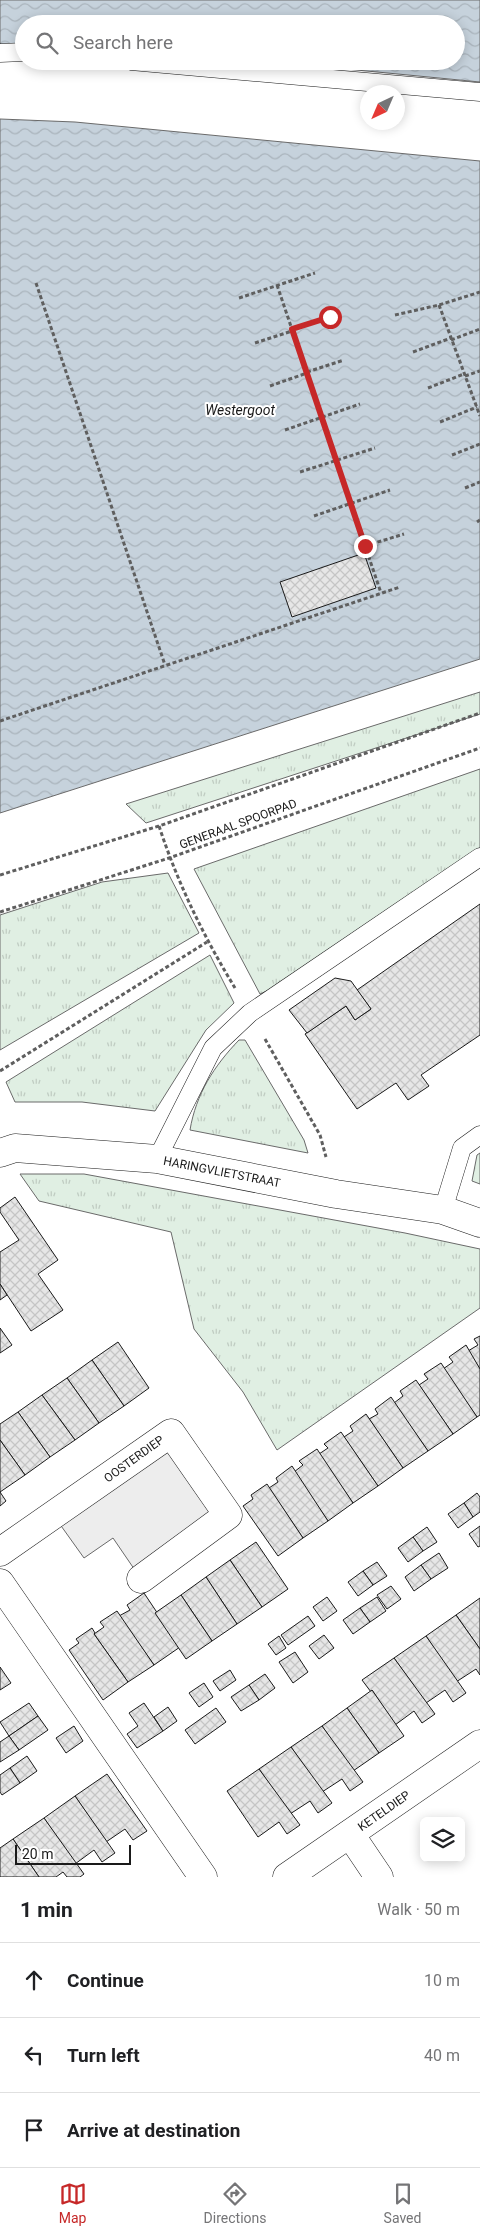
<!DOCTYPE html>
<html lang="en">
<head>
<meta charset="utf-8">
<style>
  body { margin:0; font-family:Roboto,sans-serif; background:#f2f2f2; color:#202124 }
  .controls { position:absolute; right:15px; bottom:15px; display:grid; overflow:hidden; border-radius:8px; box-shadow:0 2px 12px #0003 }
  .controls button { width:45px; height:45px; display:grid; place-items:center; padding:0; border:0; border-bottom:1px solid #e0e0e0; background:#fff; color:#202124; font:25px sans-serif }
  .compass { position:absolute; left:360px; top:85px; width:45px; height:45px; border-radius:50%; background:#fff; box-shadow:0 2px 12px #0003; rotate:224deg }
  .scale { position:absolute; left:15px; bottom:12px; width:116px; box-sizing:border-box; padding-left:5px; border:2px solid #1a1a1a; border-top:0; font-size:14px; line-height:18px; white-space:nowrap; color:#1a1a1a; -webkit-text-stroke:4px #fff; paint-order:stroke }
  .stop { position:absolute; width:15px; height:15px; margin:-11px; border:4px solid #c62828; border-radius:50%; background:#fff }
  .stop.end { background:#c62828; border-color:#fff; box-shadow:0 1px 5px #0008 }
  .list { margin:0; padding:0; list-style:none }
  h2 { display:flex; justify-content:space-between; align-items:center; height:65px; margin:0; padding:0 20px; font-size:21px }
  h2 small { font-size:16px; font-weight:400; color:#757577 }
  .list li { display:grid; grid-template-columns:32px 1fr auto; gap:15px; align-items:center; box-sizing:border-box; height:75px; padding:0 20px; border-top:1px solid #e0e0e0 }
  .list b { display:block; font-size:19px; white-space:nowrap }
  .list em { font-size:16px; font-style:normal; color:#757577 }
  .icon { flex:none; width:28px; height:28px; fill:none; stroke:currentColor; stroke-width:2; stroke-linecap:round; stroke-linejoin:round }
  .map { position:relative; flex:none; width:480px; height:1877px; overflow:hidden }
  .search { position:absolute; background:#fff; box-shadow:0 2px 12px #0003; left:15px; right:15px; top:15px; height:55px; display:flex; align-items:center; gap:12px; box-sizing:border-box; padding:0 18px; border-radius:28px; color:#757577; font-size:19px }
  .sheet { height:290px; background:#fff }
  nav { display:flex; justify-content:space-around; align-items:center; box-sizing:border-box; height:70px; border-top:1px solid #e0e0e0; background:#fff; font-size:14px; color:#757577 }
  nav a { display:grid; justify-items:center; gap:2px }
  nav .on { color:#c62828 }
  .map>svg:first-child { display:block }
  .grass { fill:url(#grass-tufts); stroke:#6a6a6a }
  .parking { fill:#ededed; stroke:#6a6a6a }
  .water { fill:url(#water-waves); stroke:#6a6a6a }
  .building { fill:url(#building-cross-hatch); stroke:#1a1a1a }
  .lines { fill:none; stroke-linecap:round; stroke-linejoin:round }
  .service-casing { stroke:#1a1a1a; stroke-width:19 }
  .minor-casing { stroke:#1a1a1a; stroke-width:29 }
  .path { stroke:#5f5f5f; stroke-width:3; stroke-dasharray:4 2.5; stroke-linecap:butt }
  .service { stroke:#fff; stroke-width:18 }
  .minor { stroke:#fff; stroke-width:28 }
  .route { stroke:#c62828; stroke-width:6 }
  .labels { text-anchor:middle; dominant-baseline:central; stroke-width:4; stroke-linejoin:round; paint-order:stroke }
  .street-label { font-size:12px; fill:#1a1a1a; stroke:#fff }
  .water-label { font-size:14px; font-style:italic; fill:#1a1a1a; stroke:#fff }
</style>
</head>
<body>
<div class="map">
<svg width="480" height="1877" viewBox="0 0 480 1877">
  <defs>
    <pattern id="grass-tufts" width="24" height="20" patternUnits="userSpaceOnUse" patternTransform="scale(1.25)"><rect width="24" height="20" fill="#e0efe3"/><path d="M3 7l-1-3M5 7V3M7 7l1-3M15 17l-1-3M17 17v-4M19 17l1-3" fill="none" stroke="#c0ccc2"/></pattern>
    <pattern id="water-waves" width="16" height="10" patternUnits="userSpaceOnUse" patternTransform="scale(1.25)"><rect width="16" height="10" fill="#c6d2dc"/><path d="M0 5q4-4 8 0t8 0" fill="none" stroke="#aab4bc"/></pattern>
    <pattern id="building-cross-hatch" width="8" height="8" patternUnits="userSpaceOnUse" patternTransform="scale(1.25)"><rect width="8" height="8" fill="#e6e6e6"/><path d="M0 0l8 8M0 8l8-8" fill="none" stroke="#c5c5c5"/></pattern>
  </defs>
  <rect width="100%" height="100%" fill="#fff"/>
  <g class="grass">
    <polygon points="480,692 480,714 146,823 126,804"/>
    <polygon points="480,769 480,862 304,974 260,994 194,869"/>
    <polygon points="168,873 199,933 0,1050 0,915 102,882"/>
    <polygon points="210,955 234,1003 206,1030 155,1111 82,1102 15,1102 6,1082"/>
    <path d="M239,1040H245L304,1140L308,1153L190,1130C196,1094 214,1066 239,1040Z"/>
    <polygon points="480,1153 480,1184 472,1181 477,1155"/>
    <polygon points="20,1174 84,1174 405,1233 480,1249 480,1308 277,1450 243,1392 194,1329 171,1232 39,1201"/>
  </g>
  <polygon class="parking" points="171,1433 228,1515 141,1579 113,1538 84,1558 54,1516"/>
  <g class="water">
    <polygon points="0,0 480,0 480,82 264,61 456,61 456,24 24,24 24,45 0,45"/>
    <polygon points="0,119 75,122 480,161 480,659 0,813"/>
  </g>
  <g class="building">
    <polygon points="364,553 376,588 292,617 280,582"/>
    <polygon points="480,904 480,1035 421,1075 429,1086 408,1100 396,1083 357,1109 305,1034 346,1006 355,1020 371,1009 357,990"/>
    <polygon points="335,978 351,981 371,1009 355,1020 346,1006 307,1033 289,1010"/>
    <polygon points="15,1197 58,1260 38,1274 63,1310 31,1331 0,1284 0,1252 19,1240 0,1212 0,1208"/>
    <polygon points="0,1284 7,1295 0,1300"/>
    <polygon points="0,1328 12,1345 0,1353"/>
    <polygon points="480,1336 480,1369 468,1351 478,1345 474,1339"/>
    <polygon points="118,1342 149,1388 124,1406 92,1360"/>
    <polygon points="466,1345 480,1369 480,1415 477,1417 443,1369 453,1362 449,1357"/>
    <polygon points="92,1360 124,1406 99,1423 67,1378"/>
    <polygon points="441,1363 477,1417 453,1434 419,1385 428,1379 424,1374"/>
    <polygon points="67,1378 99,1423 75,1440 42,1395"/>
    <polygon points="416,1380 453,1434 428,1451 394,1403 403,1396 400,1391"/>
    <polygon points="42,1395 75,1440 50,1457 18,1412"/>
    <polygon points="391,1397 428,1451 403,1468 369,1419 378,1414 375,1409"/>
    <polygon points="18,1412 50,1457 25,1475 0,1440 0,1424"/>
    <polygon points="366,1414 403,1468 378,1486 344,1437 353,1431 350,1426"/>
    <polygon points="341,1432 378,1486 353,1503 319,1454 328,1448 324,1444"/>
    <polygon points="0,1440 25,1475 0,1492"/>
    <polygon points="317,1449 353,1503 328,1521 294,1472 303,1465 299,1461"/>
    <polygon points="292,1466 328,1521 303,1538 269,1488 278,1482 276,1478"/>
    <polygon points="267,1484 303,1538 278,1556 243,1506 253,1499 251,1495"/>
    <polygon points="0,1492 6,1501 0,1506"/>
    <polygon points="477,1493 480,1497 480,1512 473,1517 464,1503"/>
    <polygon points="464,1503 473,1517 458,1528 448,1514"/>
    <polygon points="480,1526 480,1546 478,1547 469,1534"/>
    <polygon points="427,1527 437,1542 423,1551 413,1537"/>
    <polygon points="413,1537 423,1551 408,1562 398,1548"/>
    <polygon points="256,1542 288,1589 262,1607 230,1560"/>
    <polygon points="439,1553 448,1568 431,1579 421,1565"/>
    <polygon points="230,1560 262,1607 237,1624 206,1577"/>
    <polygon points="377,1562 387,1576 373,1585 363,1571"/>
    <polygon points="421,1565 431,1579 414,1591 405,1577"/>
    <polygon points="363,1571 373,1585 358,1596 348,1582"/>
    <polygon points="206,1577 237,1624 212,1641 181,1595"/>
    <polygon points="391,1586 401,1599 387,1609 377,1595"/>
    <polygon points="144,1593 180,1647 154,1665 119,1616 130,1610 127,1605"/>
    <polygon points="181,1595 212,1641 186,1659 155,1613"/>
    <polygon points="327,1597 337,1611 323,1621 313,1607"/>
    <polygon points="377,1597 386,1611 370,1622 360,1608"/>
    <polygon points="480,1598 480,1649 456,1615"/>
    <polygon points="360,1608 370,1622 353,1634 343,1620"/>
    <polygon points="117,1611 154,1665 128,1682 94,1634 104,1627 100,1622"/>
    <polygon points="456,1615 480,1649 480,1675 476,1669 456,1682 426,1636"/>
    <polygon points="308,1616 315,1626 288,1645 281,1635"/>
    <polygon points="92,1628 95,1633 94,1634 128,1682 103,1700 69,1650 79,1643 76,1639"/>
    <polygon points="324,1635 334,1648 319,1659 309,1646"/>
    <polygon points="279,1636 286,1648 276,1655 268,1644"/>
    <polygon points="426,1636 466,1693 453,1702 445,1690 426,1703 394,1658"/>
    <polygon points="295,1652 308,1672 293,1683 279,1662"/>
    <polygon points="394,1658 435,1714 422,1723 414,1711 395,1725 372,1690 371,1692 362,1680"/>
    <polygon points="0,1667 11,1683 0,1690"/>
    <polygon points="230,1670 236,1680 220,1691 213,1681"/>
    <polygon points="265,1674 275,1688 259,1700 249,1685"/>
    <polygon points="204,1683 213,1697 199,1707 189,1693"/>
    <polygon points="249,1685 259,1700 241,1711 231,1697"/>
    <polygon points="372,1690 404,1736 379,1753 347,1708"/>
    <polygon points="29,1703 38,1716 9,1736 0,1722"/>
    <polygon points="144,1703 163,1731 137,1748 127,1734 138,1726 129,1713"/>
    <polygon points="168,1707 177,1721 163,1731 154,1717"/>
    <polygon points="216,1708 226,1722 195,1744 185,1730"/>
    <polygon points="347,1708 379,1753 353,1771 322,1726"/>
    <polygon points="38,1716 48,1730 19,1750 9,1736"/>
    <polygon points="74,1726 83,1741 66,1753 56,1738"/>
    <polygon points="322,1726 363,1782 350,1791 342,1779 322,1792 291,1747"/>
    <polygon points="9,1736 19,1750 0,1762 0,1742"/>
    <polygon points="291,1747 332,1803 318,1813 310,1801 290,1814 259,1769"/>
    <polygon points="27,1756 37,1771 20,1783 10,1768"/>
    <polygon points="10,1768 20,1783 2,1795 0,1792 0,1775"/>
    <polygon points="259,1769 300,1825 287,1834 279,1822 258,1837 227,1791"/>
    <polygon points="107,1774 147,1831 133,1840 125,1829 106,1842 75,1796"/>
    <polygon points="75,1796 115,1853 102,1862 94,1850 75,1864 44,1818"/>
    <polygon points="44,1818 84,1874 80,1877 67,1877 63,1872 56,1877 39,1877 13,1839"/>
    <polygon points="13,1839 39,1877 0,1877 0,1848"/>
  </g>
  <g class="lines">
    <defs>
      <g id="service">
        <polyline points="0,53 24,52"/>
        <polyline points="131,61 480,92"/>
        <polyline points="157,1159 213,1048 250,1013 480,857"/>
        <polyline points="443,1210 462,1148 480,1135"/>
      </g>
      <g id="minor">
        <polyline points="0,1153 15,1148 157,1159 336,1194 443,1210 480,1223"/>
        <polyline points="0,1552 171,1433 228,1515 141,1579"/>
        <polyline points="0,1583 203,1877"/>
        <polyline points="350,1834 379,1877"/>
        <polyline points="287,1877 480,1744"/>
      </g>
    </defs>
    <use href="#service" class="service-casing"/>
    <use href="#minor" class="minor-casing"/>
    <g class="path">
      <polyline points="36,283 165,665"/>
      <polyline points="277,285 381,593"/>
      <polyline points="239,298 315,273"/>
      <polyline points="439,305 480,416"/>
      <polyline points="395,315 439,305 480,292"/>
      <polyline points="292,329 330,317"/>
      <polyline points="451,340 480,329"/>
      <polyline points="255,343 292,331"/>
      <polyline points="413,352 451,338"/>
      <polyline points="307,372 344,360"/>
      <polyline points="465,376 480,371"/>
      <polyline points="270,386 307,373"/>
      <polyline points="428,388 464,374"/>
      <polyline points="440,422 477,407"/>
      <polyline points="285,430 360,404"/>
      <polyline points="452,455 480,444"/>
      <polyline points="300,472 375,448"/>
      <polyline points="465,488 480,482"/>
      <polyline points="314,516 390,490"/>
      <polyline points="477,522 480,520"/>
      <polyline points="365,546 404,534"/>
      <polyline points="0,721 400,587"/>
      <path d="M159,826C178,884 204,937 235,988"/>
      <polyline points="0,875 159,826 480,713"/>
      <polyline points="0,912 169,858 480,748"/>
      <polyline points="265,1039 320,1135 326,1157"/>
      <polyline points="0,1071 207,942"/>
    </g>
    <use href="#service" class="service"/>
    <use href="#minor" class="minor"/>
  </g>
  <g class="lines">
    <polyline class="route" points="330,317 292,329 365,546"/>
  </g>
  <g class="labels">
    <g class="street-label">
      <text transform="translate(238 824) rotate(-20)">GENERAAL SPOORPAD</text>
      <text transform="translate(222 1172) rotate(11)">HARINGVLIETSTRAAT</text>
      <text transform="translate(134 1459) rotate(-36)">OOSTERDIEP</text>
      <text transform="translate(384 1811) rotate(-35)">KETELDIEP</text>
    </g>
    <g class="water-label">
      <text x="240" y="410">Westergoot</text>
    </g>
  </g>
</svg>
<div class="controls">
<button><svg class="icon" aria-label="layers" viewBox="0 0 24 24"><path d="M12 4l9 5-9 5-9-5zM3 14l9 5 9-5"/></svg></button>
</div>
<svg class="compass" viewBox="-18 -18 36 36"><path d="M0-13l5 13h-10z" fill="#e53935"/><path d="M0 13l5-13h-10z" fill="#757577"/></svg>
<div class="scale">20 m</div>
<div class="stop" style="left:330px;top:317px"></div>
<div class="stop end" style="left:365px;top:546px"></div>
<div class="search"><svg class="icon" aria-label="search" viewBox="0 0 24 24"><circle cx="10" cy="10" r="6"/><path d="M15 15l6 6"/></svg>Search here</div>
</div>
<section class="sheet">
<h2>1 min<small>Walk · 50 m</small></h2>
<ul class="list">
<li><svg class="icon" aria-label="ahead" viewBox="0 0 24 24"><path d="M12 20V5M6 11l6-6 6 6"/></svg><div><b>Continue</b></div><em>10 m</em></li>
<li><svg class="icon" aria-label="left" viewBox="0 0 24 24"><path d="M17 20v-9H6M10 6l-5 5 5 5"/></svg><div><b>Turn left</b></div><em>40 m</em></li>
<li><svg class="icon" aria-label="arrive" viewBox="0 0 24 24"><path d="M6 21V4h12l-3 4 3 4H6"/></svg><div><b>Arrive at destination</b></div></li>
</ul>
</section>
<nav>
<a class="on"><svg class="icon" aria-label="map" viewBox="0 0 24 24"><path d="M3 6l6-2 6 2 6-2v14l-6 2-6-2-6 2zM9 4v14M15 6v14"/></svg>Map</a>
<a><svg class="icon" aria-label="directions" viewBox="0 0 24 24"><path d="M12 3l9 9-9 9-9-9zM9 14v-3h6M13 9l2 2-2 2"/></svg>Directions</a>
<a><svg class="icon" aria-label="saved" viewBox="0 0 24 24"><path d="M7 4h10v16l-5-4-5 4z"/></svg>Saved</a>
</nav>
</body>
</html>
